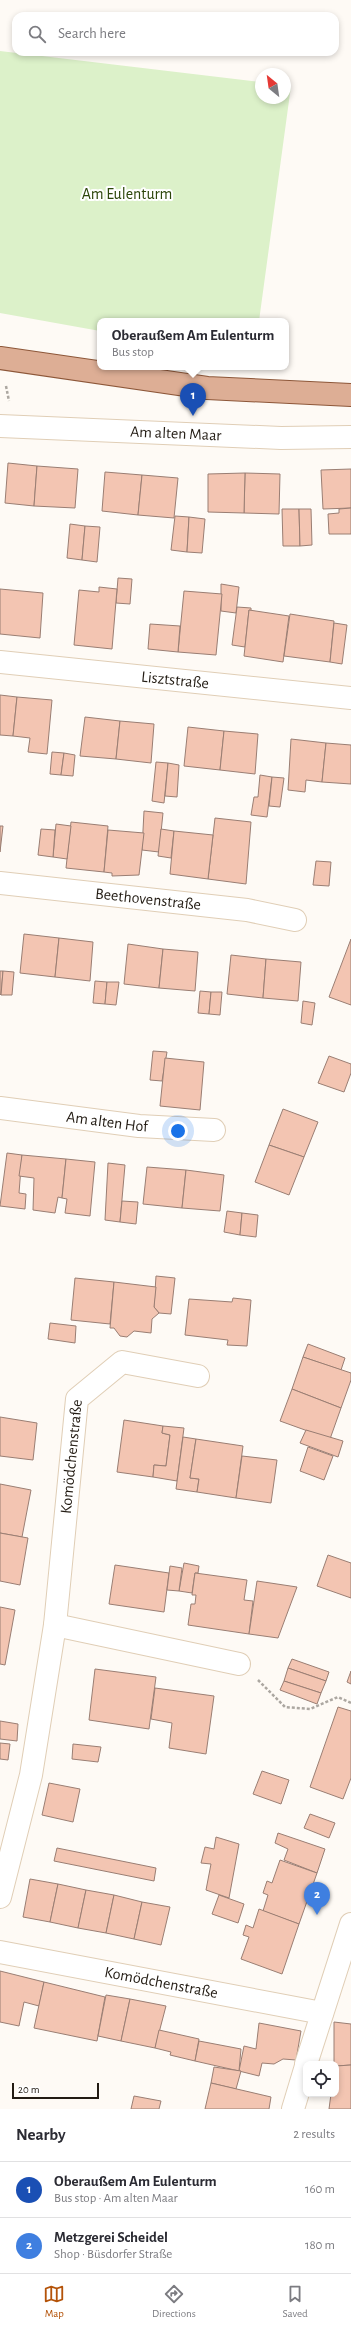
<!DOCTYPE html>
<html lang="en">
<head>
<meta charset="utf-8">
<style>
  body { margin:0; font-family:"Alegreya Sans",sans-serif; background:#f7f7f7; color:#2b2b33 }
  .controls { position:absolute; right:12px; bottom:12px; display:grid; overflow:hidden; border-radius:8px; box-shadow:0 2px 6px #0003 }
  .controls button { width:36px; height:36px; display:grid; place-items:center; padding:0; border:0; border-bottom:1px solid #e1e1e2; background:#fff; color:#2b2b33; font:20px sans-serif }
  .compass { position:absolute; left:255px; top:68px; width:36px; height:36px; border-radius:50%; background:#fff; box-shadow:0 2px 6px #0003; rotate:331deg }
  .scale { position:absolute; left:12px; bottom:10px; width:87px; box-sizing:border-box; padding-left:4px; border:2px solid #221b13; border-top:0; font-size:11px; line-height:14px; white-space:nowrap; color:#221b13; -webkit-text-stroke:3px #fff; paint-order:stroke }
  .you { position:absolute; left:178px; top:1131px; width:14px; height:14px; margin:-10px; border:3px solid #fff; border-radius:50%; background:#1a73e8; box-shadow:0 0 0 6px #1a73e833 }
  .badge { display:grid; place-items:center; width:26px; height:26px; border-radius:50%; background:#b45309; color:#fff; font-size:13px; font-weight:700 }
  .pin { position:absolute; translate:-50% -33px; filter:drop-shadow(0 1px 2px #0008) }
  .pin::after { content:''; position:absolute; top:21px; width:14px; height:12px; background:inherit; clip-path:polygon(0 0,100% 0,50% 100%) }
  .popup { position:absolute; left:97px; top:318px; width:192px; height:52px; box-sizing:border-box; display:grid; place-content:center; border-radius:8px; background:#fff; filter:drop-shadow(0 1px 3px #0005); font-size:13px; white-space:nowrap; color:#7c7c81 }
  .popup b { font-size:15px; color:#2b2b33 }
  .popup::after { content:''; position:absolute; left:50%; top:100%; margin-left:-8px; border:8px solid transparent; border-top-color:#fff }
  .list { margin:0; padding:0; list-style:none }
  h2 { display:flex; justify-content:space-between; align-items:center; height:52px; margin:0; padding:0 16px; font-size:17px }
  h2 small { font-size:13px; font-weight:400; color:#7c7c81 }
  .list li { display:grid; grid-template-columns:26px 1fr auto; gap:12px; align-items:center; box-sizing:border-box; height:56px; padding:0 16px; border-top:1px solid #e1e1e2 }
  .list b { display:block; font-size:15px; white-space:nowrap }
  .list p { margin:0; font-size:13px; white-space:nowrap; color:#7c7c81 }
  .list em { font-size:13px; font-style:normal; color:#7c7c81 }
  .icon { flex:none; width:22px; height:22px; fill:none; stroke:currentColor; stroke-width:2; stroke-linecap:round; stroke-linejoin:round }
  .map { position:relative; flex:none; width:351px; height:2109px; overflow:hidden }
  .search { position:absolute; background:#fff; box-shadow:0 2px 6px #0003; left:12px; right:12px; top:12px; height:44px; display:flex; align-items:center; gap:10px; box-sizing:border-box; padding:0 14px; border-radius:12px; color:#7c7c81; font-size:15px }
  .sheet { height:164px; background:#fff }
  nav { display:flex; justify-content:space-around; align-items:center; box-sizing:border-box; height:56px; border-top:1px solid #e1e1e2; background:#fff; font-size:11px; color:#7c7c81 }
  nav a { display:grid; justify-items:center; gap:2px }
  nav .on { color:#b45309 }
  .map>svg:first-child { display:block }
  .green { fill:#dcf1c9 }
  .building { fill:#f3c5b2; stroke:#9a7e73 }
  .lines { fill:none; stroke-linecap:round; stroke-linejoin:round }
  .minor-casing { stroke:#e0ceb6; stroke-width:24 }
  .major-casing { stroke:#8d5739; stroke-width:24 }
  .path { stroke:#aca7a1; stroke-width:2.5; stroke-dasharray:3 2; stroke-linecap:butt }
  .minor { stroke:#fff; stroke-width:22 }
  .major { stroke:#ddae95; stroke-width:22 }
  .labels { text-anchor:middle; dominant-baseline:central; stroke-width:4; stroke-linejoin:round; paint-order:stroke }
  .park-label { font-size:16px; fill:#2c460a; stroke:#fff }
  .street-label { font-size:16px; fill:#221b13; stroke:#fff }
</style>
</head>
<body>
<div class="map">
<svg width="351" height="2109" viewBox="0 0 351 2109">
  <rect width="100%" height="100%" fill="#fefaf5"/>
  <polygon class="green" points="0,51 261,82 261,98 285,98 285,85 291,86 259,321 100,321 100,331 0,313"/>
  <g class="building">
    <polygon points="8,463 37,466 34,506 5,503"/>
    <polygon points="37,466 78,469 75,508 34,506"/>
    <polygon points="351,469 351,508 323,509 321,470"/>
    <polygon points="105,472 142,475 138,515 102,511"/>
    <polygon points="245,473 280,474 279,514 244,513"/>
    <polygon points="245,473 244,513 208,512 208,474"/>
    <polygon points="142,475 178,478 174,518 138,515"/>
    <polygon points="351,508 351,534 329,534 328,514 339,513 339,509"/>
    <polygon points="282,509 299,509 300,546 283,546"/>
    <polygon points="299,509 311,509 312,545 300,546"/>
    <polygon points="175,516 189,517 187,552 171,550"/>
    <polygon points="189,517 205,519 202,553 187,552"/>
    <polygon points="70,524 85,526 82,560 67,558"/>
    <polygon points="85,526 100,527 97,562 82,560"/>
    <polygon points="118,578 132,579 130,604 116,603"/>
    <polygon points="221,584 239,587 236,613 221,611"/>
    <polygon points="99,587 117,589 112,649 74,645 79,590 99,592"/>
    <polygon points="0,589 43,593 40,638 0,634"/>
    <polygon points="184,591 222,594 216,655 178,652"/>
    <polygon points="237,607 251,608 251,611 249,610 245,647 232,645"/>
    <polygon points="249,610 289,616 283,662 244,656"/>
    <polygon points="290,614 334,621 330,662 284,656"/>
    <polygon points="334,623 347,625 342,664 330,662"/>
    <polygon points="150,624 180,626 178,652 148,649"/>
    <polygon points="0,695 17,697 13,736 0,735"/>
    <polygon points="17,697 52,700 47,754 28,752 30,738 13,736"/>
    <polygon points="85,717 120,721 116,759 80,756"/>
    <polygon points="120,721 154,724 151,763 116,759"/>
    <polygon points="188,727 224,731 220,770 184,766"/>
    <polygon points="224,731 258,734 255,774 220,770"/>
    <polygon points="291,739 326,743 322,782 306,780 305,792 288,790"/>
    <polygon points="326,743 351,745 351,784 322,782"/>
    <polygon points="52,752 64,753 61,775 50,774"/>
    <polygon points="64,753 75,755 73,776 61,775"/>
    <polygon points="156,762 168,763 164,803 152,801"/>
    <polygon points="168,763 179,765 177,797 165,796"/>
    <polygon points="260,775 272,777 267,817 251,815 254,797 258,797"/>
    <polygon points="272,777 284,778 280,807 269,806"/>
    <polygon points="144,811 163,813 159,852 142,850"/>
    <polygon points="215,818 251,822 246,884 208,879"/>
    <polygon points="71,822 108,826 104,872 66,868"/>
    <polygon points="56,824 71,826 67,859 53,857"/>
    <polygon points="0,826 3,826 0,852"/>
    <polygon points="41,829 55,830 53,857 38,855"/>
    <polygon points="161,829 174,831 171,858 158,856"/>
    <polygon points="108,830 144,833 139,875 112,876 112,873 104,872"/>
    <polygon points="174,831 213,835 208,879 170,874"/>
    <polygon points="316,861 331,862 329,886 313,885"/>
    <polygon points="24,934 59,938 55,977 20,973"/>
    <polygon points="59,938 93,942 90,981 55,977"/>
    <polygon points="351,939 351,1005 329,997"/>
    <polygon points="128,944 163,949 159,988 124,984"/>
    <polygon points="163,949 198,952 195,991 159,988"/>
    <polygon points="231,955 266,959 263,998 227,994"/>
    <polygon points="266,959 301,962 298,1001 263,998"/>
    <polygon points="0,971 3,971 1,995 0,994"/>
    <polygon points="3,971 14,972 12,995 1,995"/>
    <polygon points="95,981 107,982 105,1004 93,1003"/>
    <polygon points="107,982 119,982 116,1005 105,1004"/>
    <polygon points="200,991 211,992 209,1014 198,1013"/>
    <polygon points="211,992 222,992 220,1015 209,1014"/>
    <polygon points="303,1001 315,1003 312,1025 301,1023"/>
    <polygon points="153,1051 167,1052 162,1081 150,1080"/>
    <polygon points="329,1056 351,1064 351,1073 344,1092 318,1083"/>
    <polygon points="165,1058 204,1062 200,1110 160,1106"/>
    <polygon points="283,1109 318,1122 304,1157 269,1145"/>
    <polygon points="269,1145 304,1157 289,1195 255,1182"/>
    <polygon points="7,1153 22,1155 19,1193 26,1194 25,1209 0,1206"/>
    <polygon points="22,1155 66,1159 62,1198 58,1197 55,1213 33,1210 34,1178 19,1176"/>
    <polygon points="66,1159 95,1162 90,1216 65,1213 67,1199 62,1198"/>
    <polygon points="108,1163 125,1165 120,1222 105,1220"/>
    <polygon points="147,1167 186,1170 182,1208 143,1204"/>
    <polygon points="186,1170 224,1175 220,1211 182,1208"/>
    <polygon points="122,1201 138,1202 136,1224 120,1222"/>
    <polygon points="227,1211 242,1213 240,1235 224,1232"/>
    <polygon points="242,1213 258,1215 256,1237 240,1235"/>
    <polygon points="156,1276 175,1278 171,1314 159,1313 154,1307"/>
    <polygon points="75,1278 114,1282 110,1324 71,1320"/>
    <polygon points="114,1282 156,1287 154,1307 159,1313 152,1319 151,1333 134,1331 127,1337 120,1336 114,1328 110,1328"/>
    <polygon points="233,1298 251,1300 247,1346 227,1345 228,1340 185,1335 189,1299 232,1302"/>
    <polygon points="50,1323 76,1326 75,1343 48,1339"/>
    <polygon points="308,1344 345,1358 341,1370 303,1357"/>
    <polygon points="303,1357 351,1373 351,1380 341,1408 292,1389"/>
    <polygon points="292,1389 341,1408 330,1439 280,1421"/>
    <polygon points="0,1417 37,1423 33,1460 0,1456"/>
    <polygon points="124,1420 163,1426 162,1433 170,1435 166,1466 154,1465 153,1477 117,1472"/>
    <polygon points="163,1426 184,1428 177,1481 153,1477 154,1465 166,1466 170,1435 162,1433"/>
    <polygon points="306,1430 343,1441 338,1457 300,1443"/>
    <polygon points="183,1437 196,1439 190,1478 199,1479 197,1492 176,1489"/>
    <polygon points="196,1439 243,1446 236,1498 197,1492 199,1479 190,1478"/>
    <polygon points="308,1447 333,1456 324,1480 300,1471"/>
    <polygon points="242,1456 277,1460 271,1503 236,1498"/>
    <polygon points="0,1484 31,1490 22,1537 0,1533"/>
    <polygon points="0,1533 28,1538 20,1585 0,1581"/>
    <polygon points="328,1555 351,1563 351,1598 317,1586"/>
    <polygon points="184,1563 199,1566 198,1573 195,1573 192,1593 179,1591"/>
    <polygon points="115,1565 169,1573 164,1612 109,1604"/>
    <polygon points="170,1566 182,1568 179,1591 167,1590"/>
    <polygon points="195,1573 247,1580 244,1600 253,1601 249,1634 188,1625 191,1604 195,1604 196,1595 192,1595"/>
    <polygon points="257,1581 297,1587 278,1638 249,1634"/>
    <polygon points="0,1607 15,1610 5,1665 0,1664"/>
    <polygon points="292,1659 329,1672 326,1681 288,1668"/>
    <polygon points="288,1668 326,1681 321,1693 284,1681"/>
    <polygon points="95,1669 156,1677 149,1729 89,1720"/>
    <polygon points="351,1671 351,1684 347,1682"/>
    <polygon points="284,1681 321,1693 317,1704 280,1690"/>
    <polygon points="155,1688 214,1696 206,1754 169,1748 172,1723 151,1719"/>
    <polygon points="338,1707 351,1711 351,1778 343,1799 310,1787"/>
    <polygon points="0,1721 18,1724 17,1741 0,1739"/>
    <polygon points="0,1743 10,1744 8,1760 0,1759"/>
    <polygon points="73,1744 101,1747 98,1762 72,1759"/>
    <polygon points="262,1771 289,1780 281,1804 253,1794"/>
    <polygon points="49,1783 80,1789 73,1822 42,1815"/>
    <polygon points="310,1814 335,1823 329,1838 304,1828"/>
    <polygon points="278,1833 325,1849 317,1873 284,1860 288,1849 275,1843"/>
    <polygon points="216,1837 239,1844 229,1898 206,1890 211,1864 201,1863 205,1847 214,1849"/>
    <polygon points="57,1848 156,1868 154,1881 54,1861"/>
    <polygon points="280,1860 317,1873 299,1924 263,1911 268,1895 263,1893 267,1881 272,1883"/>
    <polygon points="30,1879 58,1884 50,1922 23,1917"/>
    <polygon points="58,1884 86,1890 78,1928 50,1922"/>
    <polygon points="86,1890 114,1895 106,1933 78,1928"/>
    <polygon points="114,1895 142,1902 134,1939 106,1933"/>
    <polygon points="219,1895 244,1904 238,1923 212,1914"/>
    <polygon points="142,1902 170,1907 161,1945 134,1939"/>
    <polygon points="259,1909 299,1924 282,1974 241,1959 249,1937 243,1935 246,1925 253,1928"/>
    <polygon points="0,1971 44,1982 39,2006 24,2002 19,2026 0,2022"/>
    <polygon points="44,1982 105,1997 97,2041 34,2028"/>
    <polygon points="106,1995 130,1999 121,2041 98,2036"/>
    <polygon points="130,1999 166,2006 155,2048 121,2041"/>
    <polygon points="334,2022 351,2024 351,2065 336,2066 334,2064"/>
    <polygon points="259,2023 301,2031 296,2060 283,2059 274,2064 262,2063 259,2076 239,2071 244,2046 256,2049"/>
    <polygon points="159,2030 199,2039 195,2061 170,2055 171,2052 155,2048"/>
    <polygon points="199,2041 241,2049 239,2071 195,2061"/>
    <polygon points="351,2065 351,2109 329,2109 331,2094 336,2094 336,2066"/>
    <polygon points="214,2067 241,2071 236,2089 211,2083"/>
    <polygon points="211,2083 271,2097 269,2109 205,2109"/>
    <polygon points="134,2096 161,2101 159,2109 131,2109"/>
  </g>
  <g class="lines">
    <defs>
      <g id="minor">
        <path id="s1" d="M0,426L281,438L351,437"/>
        <path id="s2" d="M0,662L351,698"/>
        <path id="s3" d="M0,883L247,910L295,920"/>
        <path id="s4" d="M0,1108L139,1126L214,1130"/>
        <polyline points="55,1625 239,1664"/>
        <path id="s5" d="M0,1897L31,1775L55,1625L77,1399L122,1362L198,1376"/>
        <path id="s6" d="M0,1952L322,2013"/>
        <polyline points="306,2064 351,1924"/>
        <polyline points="293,2109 306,2066"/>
      </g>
      <polyline id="major" points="0,358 207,388 351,395"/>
    </defs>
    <use href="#minor" class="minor-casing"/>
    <use href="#major" class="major-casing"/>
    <g class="path">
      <polyline points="6,386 9,401"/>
      <polyline points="258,1680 285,1707 310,1709 338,1697 351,1703"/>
    </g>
    <use href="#minor" class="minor"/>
    <use href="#major" class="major"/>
  </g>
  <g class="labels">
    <g class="park-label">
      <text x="127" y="194">Am Eulenturm</text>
    </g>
    <g class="street-label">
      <text stroke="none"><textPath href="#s1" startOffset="176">Am alten Maar</textPath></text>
      <text stroke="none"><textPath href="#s2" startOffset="176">Lisztstraße</textPath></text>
      <text stroke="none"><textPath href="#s3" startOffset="149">Beethovenstraße</textPath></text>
      <text stroke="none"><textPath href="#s4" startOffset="108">Am alten Hof</textPath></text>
      <text stroke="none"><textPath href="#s5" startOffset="447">Komödchenstraße</textPath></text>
      <text stroke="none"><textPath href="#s6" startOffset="164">Komödchenstraße</textPath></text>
    </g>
  </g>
</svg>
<div class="controls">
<button><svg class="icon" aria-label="locate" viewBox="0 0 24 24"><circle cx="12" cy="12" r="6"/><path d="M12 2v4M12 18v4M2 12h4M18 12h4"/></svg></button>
</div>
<svg class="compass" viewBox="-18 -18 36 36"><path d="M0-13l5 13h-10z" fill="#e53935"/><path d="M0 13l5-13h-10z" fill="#7c7c81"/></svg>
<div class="scale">20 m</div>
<div class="you"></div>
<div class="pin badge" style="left:193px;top:416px;background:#1a4fb4">1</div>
<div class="popup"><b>Oberaußem Am Eulenturm</b>Bus stop</div>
<div class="pin badge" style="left:317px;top:1915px;background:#3f7fe0">2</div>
<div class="search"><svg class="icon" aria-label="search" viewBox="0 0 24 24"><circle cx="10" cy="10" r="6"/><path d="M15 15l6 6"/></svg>Search here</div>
</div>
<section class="sheet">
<h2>Nearby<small>2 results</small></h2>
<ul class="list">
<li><span class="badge" style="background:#1a4fb4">1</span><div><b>Oberaußem Am Eulenturm</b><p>Bus stop · Am alten Maar</p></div><em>160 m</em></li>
<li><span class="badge" style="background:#3f7fe0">2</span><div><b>Metzgerei Scheidel</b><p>Shop · Büsdorfer Straße</p></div><em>180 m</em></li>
</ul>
</section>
<nav>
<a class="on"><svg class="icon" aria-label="map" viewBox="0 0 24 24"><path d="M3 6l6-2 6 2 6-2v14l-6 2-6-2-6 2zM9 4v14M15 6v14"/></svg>Map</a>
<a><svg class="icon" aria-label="directions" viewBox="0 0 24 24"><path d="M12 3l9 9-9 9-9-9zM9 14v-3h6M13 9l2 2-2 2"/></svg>Directions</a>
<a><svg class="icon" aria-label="saved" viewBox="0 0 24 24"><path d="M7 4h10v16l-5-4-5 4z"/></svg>Saved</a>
</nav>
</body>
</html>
